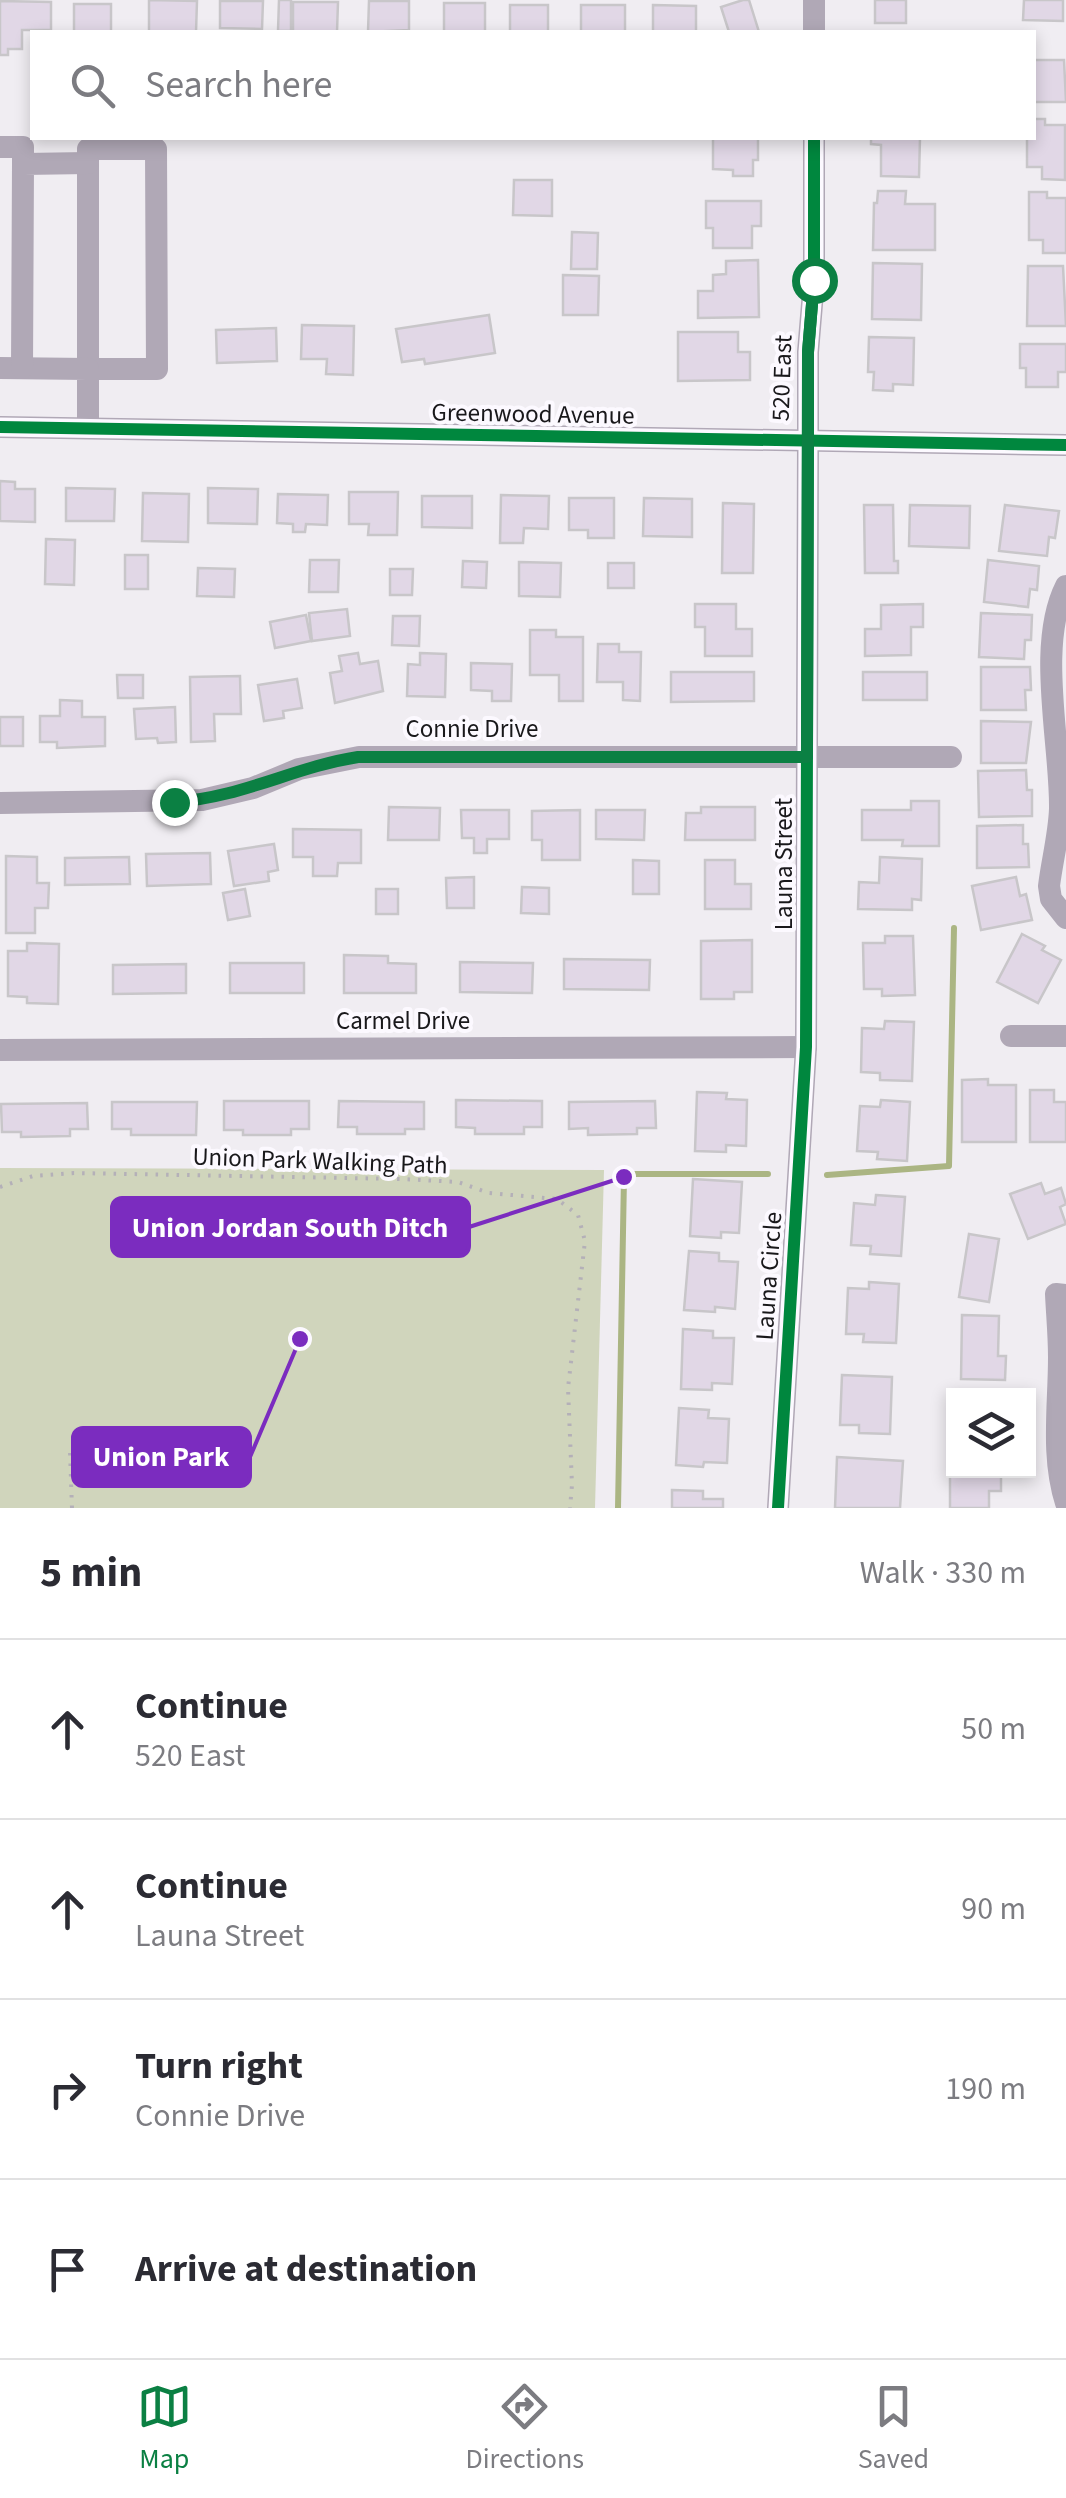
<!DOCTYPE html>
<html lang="en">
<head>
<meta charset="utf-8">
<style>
  body { margin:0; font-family:"Source Sans 3",sans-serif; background:#f7f7f7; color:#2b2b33 }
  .controls { position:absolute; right:30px; bottom:30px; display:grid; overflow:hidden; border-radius:0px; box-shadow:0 5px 15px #0003 }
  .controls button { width:90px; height:90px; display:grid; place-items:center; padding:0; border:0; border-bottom:2px solid #e1e1e2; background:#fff; color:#2b2b33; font:50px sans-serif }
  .stop { position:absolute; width:30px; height:30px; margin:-22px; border:8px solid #0b8043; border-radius:50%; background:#fff }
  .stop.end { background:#0b8043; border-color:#fff; box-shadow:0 2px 10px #0008 }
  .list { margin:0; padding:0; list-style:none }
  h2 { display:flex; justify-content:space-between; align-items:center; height:130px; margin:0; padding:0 40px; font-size:42px }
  h2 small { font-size:32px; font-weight:400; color:#7c7c81 }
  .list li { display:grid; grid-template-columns:65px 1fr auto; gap:30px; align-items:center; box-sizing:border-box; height:180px; padding:0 40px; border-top:2px solid #e1e1e2 }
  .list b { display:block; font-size:38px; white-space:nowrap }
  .list p { margin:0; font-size:32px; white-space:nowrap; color:#7c7c81 }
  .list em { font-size:32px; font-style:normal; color:#7c7c81 }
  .icon { flex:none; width:55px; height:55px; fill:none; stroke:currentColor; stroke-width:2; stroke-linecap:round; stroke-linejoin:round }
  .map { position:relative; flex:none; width:1066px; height:1508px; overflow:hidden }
  .search { position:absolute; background:#fff; box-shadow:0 5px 15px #0003; left:30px; right:30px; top:30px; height:110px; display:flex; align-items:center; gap:25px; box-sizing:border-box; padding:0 35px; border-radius:0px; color:#7c7c81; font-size:38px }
  .sheet { height:850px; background:#fff }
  nav { display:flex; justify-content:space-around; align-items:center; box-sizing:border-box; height:140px; border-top:2px solid #e1e1e2; background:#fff; font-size:28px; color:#7c7c81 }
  nav a { display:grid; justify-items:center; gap:5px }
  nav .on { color:#0b8043 }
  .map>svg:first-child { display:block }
  .green { fill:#d0d5bc }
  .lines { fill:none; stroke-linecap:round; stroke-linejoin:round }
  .stream { stroke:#abb583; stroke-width:6 }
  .building { fill:#e1d7e6; stroke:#c8c6c9; stroke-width:2.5 }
  .path { stroke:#b4b0b8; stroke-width:4; stroke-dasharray:2.5 8; stroke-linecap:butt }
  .minor { stroke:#b0a8b6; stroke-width:22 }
  .cycleway-casing { stroke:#fcf9ff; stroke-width:19 }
  .cycleway { stroke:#00873e; stroke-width:12 }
  .route { stroke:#0b8043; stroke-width:12 }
  .labels { text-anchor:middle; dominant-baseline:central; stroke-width:8; stroke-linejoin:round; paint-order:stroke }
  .street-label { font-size:25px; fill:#19181b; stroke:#fcf9ff }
  .leader { fill:none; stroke:#7b2cbf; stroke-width:4 }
  .callout-dot { fill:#7b2cbf; stroke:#fcf9ff; stroke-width:4 }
  .callout { fill:#7b2cbf; stroke:#7b2cbf; stroke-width:4 }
  .callout-label { font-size:28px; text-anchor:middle; font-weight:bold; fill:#fff }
</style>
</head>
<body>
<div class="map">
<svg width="1066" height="1508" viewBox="0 0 1066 1508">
  <rect width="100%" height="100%" fill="#f0edf2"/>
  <polygon class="green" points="0,1168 604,1170 595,1508 0,1508"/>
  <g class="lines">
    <g class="stream">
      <polyline points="827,1175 949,1166 954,928"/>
      <polyline points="618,1508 624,1177 634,1174 768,1174"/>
    </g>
  </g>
  <g class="building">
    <polygon points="149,0 197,1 196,32 149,31"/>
    <polygon points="279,0 291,0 291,31 278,31"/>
    <polygon points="743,0 749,0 759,32 729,32 721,7"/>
    <rect x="875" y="0" width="31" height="23"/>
    <polygon points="1024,0 1063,0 1063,21 1023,20"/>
    <polygon points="0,1 51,2 51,30 22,30 22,49 8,49 8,55 0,55"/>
    <polygon points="220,1 263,1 262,29 220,28"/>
    <polygon points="369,1 409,1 409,30 368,32"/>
    <polygon points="293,2 338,2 337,32 293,32"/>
    <rect x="444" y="3" width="41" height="29"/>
    <rect x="74" y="4" width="37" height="28"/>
    <rect x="510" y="5" width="38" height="27"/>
    <rect x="581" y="5" width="44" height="27"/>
    <polygon points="653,5 696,6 696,32 653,32"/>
    <polygon points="1034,60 1064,60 1066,102 1034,102"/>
    <polygon points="1034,119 1045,119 1045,125 1065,125 1065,180 1042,179 1042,167 1027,167 1027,138 1034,138"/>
    <polygon points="713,138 758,138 758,160 753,160 753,176 733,176 733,170 713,169"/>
    <polygon points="871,138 920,138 919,177 881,176 881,145 871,144"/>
    <polygon points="514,180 552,180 552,216 513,215"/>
    <polygon points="878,191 906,191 905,204 935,204 935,250 873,250 874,203 877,203"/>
    <polygon points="1029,192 1047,192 1047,198 1066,198 1066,253 1043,253 1043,240 1029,240"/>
    <polygon points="706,201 761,201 761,226 752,226 752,248 713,248 713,228 706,228"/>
    <polygon points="572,232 598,233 597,269 571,269"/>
    <polygon points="758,260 759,317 698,318 698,291 713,291 713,275 726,274 726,261"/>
    <polygon points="873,263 922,264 921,320 872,319"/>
    <polygon points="1028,266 1063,266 1066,326 1027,326"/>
    <polygon points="563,275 599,276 598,315 563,315"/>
    <polygon points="489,315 495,353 425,364 424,359 402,362 396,329"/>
    <polygon points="302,325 354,326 353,375 326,374 327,359 301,359"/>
    <polygon points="276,328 277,361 217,363 216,330"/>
    <polygon points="678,332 738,332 738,352 750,352 750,380 678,381"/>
    <polygon points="869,337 914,338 913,385 893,384 893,391 873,390 874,372 868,372"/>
    <polygon points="1020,344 1066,344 1066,372 1058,372 1058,387 1026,387 1026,368 1020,368"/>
    <polygon points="0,481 15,482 15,489 35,489 35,522 0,521"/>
    <polygon points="66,488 115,489 114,521 66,521"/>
    <polygon points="208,488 258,489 257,524 208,523"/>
    <polygon points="349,492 398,492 397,535 368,535 369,524 349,524"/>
    <polygon points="143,493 189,494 188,542 142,541"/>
    <polygon points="278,494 328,495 327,525 306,524 305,532 293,532 293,524 277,523"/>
    <polygon points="501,495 549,496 548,529 524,528 523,543 500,543"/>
    <polygon points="422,496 472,496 472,528 422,527"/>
    <polygon points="569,498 614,498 614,538 588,538 588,530 569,530"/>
    <polygon points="644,498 692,499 692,537 643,536"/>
    <polygon points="723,503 754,504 753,573 722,573"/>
    <polygon points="864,505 893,505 894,561 898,561 898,573 865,573"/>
    <polygon points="910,505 970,506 969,548 909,546"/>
    <polygon points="1005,505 1059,511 1055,538 1049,537 1047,556 999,551"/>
    <polygon points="46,539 75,540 74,585 45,584"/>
    <rect x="125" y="555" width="23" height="34"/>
    <polygon points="310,560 339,560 338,592 309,592"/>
    <polygon points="988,560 1039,566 1037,590 1030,589 1028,607 984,602"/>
    <polygon points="463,561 487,562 486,588 462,587"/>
    <polygon points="519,562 561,563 560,597 519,596"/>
    <rect x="608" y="563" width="26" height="25"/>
    <polygon points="198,568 235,569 234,597 197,596"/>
    <polygon points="390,569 413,569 412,595 390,595"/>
    <polygon points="695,604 736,604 736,629 752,629 752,656 705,656 705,627 695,627"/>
    <polygon points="923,604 923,627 911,627 911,655 865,656 865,629 881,629 881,605"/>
    <polygon points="347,609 350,636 312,641 309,613"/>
    <polygon points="981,613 1032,615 1031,640 1025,640 1024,659 979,657"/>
    <polygon points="306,615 311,641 275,648 270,622"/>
    <polygon points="393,616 420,616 419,646 392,645"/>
    <polygon points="530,630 556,630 556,637 583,637 583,701 559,701 559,675 530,675"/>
    <polygon points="598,644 619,644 619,652 641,652 640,701 623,700 623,682 597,682"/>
    <polygon points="358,653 360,664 378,661 383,691 335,703 330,673 342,671 339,656"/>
    <polygon points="420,653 446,654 445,697 407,696 408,664 420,665"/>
    <polygon points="471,663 512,664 511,701 492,701 492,691 471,690"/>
    <polygon points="981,667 1030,667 1031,690 1025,690 1026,710 981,710"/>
    <polygon points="671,672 754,672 754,701 671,702"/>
    <rect x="863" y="672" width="64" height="28"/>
    <polygon points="117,675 143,675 143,698 118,698"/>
    <polygon points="240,676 241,714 214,714 215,741 191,742 190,677"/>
    <polygon points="297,679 302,708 283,711 284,718 264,721 258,685"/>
    <polygon points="60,700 82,701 82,717 105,717 105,746 57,748 57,742 40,742 40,716 60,716"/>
    <polygon points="175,707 176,742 158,743 157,738 136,739 134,709"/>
    <rect x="0" y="717" width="23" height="29"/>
    <polygon points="981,721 1031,722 1026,763 981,763"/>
    <polygon points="1026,770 1027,790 1032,790 1032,816 979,817 978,771"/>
    <polygon points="911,801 939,801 939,846 902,846 903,840 862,840 862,810 911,810"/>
    <polygon points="389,807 440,808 439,840 388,840"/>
    <polygon points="701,807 755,807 755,840 685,840 686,813 701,813"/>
    <polygon points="461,810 509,810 509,839 487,839 487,853 474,853 474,838 462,838"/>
    <polygon points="580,810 580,860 542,860 542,840 532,840 532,811"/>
    <polygon points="596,810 645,810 644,840 596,839"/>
    <polygon points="1023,825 1023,844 1028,844 1029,867 977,868 977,826"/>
    <polygon points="293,829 361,830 361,863 338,863 337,876 313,876 313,857 293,857"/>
    <polygon points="274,844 278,870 268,872 269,881 234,886 228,851"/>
    <polygon points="210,853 211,884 147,886 146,854"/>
    <polygon points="6,856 37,857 37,883 49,883 48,908 35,908 35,933 6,933"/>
    <polygon points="129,857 130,884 65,885 65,858"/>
    <polygon points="880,857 922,859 921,900 912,899 912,910 858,909 859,882 879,883"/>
    <polygon points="633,860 659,861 659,894 633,894"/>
    <polygon points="705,860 735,860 735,884 751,884 751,909 705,909"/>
    <polygon points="474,877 474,908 447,908 446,878"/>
    <polygon points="1016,877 1020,896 1026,894 1032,920 981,930 972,886"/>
    <polygon points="522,887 549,888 549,914 521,913"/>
    <polygon points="245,889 250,916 228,920 223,893"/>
    <rect x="376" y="889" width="22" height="25"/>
    <polygon points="1022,934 1045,946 1042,950 1061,960 1038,1003 997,982"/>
    <polygon points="885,936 913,936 915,995 882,996 882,989 864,989 863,943 885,943"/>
    <polygon points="752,940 752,992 734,992 734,999 701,999 701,941"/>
    <polygon points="27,943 59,944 58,1004 27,1003 27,997 8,996 8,951 27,951"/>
    <polygon points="344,955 388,956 388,963 416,964 416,993 344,993"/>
    <polygon points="564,959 650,960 649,990 564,989"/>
    <polygon points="460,962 533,963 532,993 460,992"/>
    <rect x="230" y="963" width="74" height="30"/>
    <polygon points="186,964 186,993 113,994 113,965"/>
    <polygon points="885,1021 914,1022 912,1081 880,1080 880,1073 861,1072 862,1028 884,1029"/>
    <polygon points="988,1079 988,1085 1016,1085 1016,1142 962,1142 962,1080"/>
    <polygon points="1030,1090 1054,1090 1054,1102 1066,1102 1066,1142 1030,1142"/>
    <polygon points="697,1092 727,1093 726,1099 747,1100 746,1146 726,1145 726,1152 695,1151"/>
    <polygon points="456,1100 542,1101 542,1127 524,1127 524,1134 475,1134 475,1128 456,1127"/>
    <polygon points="881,1100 910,1102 907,1161 877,1159 878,1152 857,1151 860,1106 880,1107"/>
    <polygon points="224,1101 309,1101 309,1129 291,1129 291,1135 243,1135 243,1130 224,1130"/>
    <polygon points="339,1101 424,1102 424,1129 405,1129 405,1134 357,1134 357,1127 338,1127"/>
    <polygon points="655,1101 656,1128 637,1128 637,1134 588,1135 588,1128 569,1129 569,1102"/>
    <polygon points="112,1102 197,1102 196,1135 131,1135 131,1129 112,1129"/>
    <polygon points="87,1103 88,1129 70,1129 70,1136 21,1137 21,1132 2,1132 1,1104"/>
    <polygon points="693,1179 742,1182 739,1233 721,1232 721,1238 690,1236"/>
    <polygon points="1041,1183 1045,1194 1061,1188 1066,1204 1060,1207 1066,1224 1028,1239 1010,1194"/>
    <polygon points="876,1195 905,1197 901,1256 870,1254 871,1246 851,1245 854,1203 875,1205"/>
    <polygon points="969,1234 999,1239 989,1302 959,1297"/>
    <polygon points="689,1251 719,1253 719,1261 738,1262 735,1309 715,1307 715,1312 684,1310"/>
    <polygon points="869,1282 899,1284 896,1343 863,1342 864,1334 846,1334 848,1288 869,1289"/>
    <polygon points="962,1315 999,1316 998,1356 1006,1356 1005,1380 961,1379"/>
    <polygon points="683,1329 713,1331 713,1338 734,1338 732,1384 712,1383 712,1390 681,1389"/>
    <polygon points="842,1375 892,1377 890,1434 859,1433 859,1425 840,1425"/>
    <polygon points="679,1408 709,1410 708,1418 729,1419 727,1463 704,1462 703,1467 676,1465"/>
    <polygon points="837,1457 903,1461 900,1508 835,1508"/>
    <polygon points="950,1466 954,1470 1001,1470 1001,1491 989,1491 989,1508 950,1508"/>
    <polygon points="672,1490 703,1491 703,1499 723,1499 723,1508 672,1508"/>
  </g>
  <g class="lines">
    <g class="path">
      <polyline points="0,1187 33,1176 74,1173 402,1179 458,1182 489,1193 557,1199 578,1215 585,1241 568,1388 572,1485 570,1508"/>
      <polyline points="72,1508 70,1452 116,1450"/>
    </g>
    <g class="minor">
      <polyline points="814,0 814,32"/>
      <polyline points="0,147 23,147 23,164"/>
      <polygon points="88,149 156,149 157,369 88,369"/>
      <polyline points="0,368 88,369 88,428"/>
      <polyline points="22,368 23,164 88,163"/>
      <polyline points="0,427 1066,445"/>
      <path d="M1066,586C1036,645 1061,744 1060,809C1059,835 1052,861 1049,886L1051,899L1066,918"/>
      <polyline points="0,803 202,800 253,788 299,769 359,757 951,757"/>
      <polyline points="1011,1036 1066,1036"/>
      <polyline points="0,1050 806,1047"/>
      <path d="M1066,1295L1056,1294C1057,1315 1059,1336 1059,1357C1059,1406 1051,1456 1066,1503"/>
      <polyline points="778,1508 806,1047 808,441 808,352 814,280 814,138"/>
    </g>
    <defs>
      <g id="cycleway">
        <polyline points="0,427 1066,445"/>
        <polyline points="778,1508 806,1047 808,441 808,352 814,280 814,138"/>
      </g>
    </defs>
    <use href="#cycleway" class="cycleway-casing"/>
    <use href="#cycleway" class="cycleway"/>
  </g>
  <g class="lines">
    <path class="route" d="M174,802C241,798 294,767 358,757H807L808,352L814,280"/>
  </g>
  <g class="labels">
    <g class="street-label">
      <text transform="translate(782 378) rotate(-88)">520 East</text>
      <text transform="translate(533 414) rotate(1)">Greenwood Avenue</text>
      <text x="472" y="729">Connie Drive</text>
      <text transform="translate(784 864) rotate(-90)">Launa Street</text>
      <text x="403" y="1021">Carmel Drive</text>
      <text transform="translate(320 1161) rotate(2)">Union Park Walking Path</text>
      <text transform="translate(769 1276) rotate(-86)">Launa Circle</text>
    </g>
  </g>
  <path class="leader" d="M624 1177L469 1227M300 1339L250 1457"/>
  <g class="callout-dot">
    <circle cx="624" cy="1177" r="10"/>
    <circle cx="300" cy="1339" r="10"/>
  </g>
  <g class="callout">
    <rect x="112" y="1198" width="357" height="58" rx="10"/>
    <rect x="73" y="1428" width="177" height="58" rx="10"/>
  </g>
  <g class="callout-label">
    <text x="290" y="1237">Union Jordan South Ditch</text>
    <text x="161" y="1466">Union Park</text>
  </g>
</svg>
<div class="controls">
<button><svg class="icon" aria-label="layers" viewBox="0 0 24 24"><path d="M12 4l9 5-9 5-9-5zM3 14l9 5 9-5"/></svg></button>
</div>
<div class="stop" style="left:814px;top:280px"></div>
<div class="stop end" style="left:174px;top:802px"></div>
<div class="search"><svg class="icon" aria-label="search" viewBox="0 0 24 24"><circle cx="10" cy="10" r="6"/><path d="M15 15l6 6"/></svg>Search here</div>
</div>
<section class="sheet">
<h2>5 min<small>Walk · 330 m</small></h2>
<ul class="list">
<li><svg class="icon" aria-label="ahead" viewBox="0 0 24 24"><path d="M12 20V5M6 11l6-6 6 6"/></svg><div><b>Continue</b><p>520 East</p></div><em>50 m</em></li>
<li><svg class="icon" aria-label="ahead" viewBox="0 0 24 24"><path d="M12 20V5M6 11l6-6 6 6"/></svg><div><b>Continue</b><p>Launa Street</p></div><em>90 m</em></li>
<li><svg class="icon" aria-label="right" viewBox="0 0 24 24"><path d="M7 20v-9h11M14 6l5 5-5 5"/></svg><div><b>Turn right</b><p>Connie Drive</p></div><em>190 m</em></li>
<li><svg class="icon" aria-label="arrive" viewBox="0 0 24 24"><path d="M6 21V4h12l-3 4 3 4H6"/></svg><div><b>Arrive at destination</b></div></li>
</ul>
</section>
<nav>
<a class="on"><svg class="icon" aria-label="map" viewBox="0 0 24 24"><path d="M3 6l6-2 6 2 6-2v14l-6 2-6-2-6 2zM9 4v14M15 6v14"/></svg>Map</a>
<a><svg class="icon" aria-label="directions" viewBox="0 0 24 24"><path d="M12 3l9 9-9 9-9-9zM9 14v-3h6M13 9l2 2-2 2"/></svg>Directions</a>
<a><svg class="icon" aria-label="saved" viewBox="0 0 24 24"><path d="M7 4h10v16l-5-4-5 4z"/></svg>Saved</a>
</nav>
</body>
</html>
